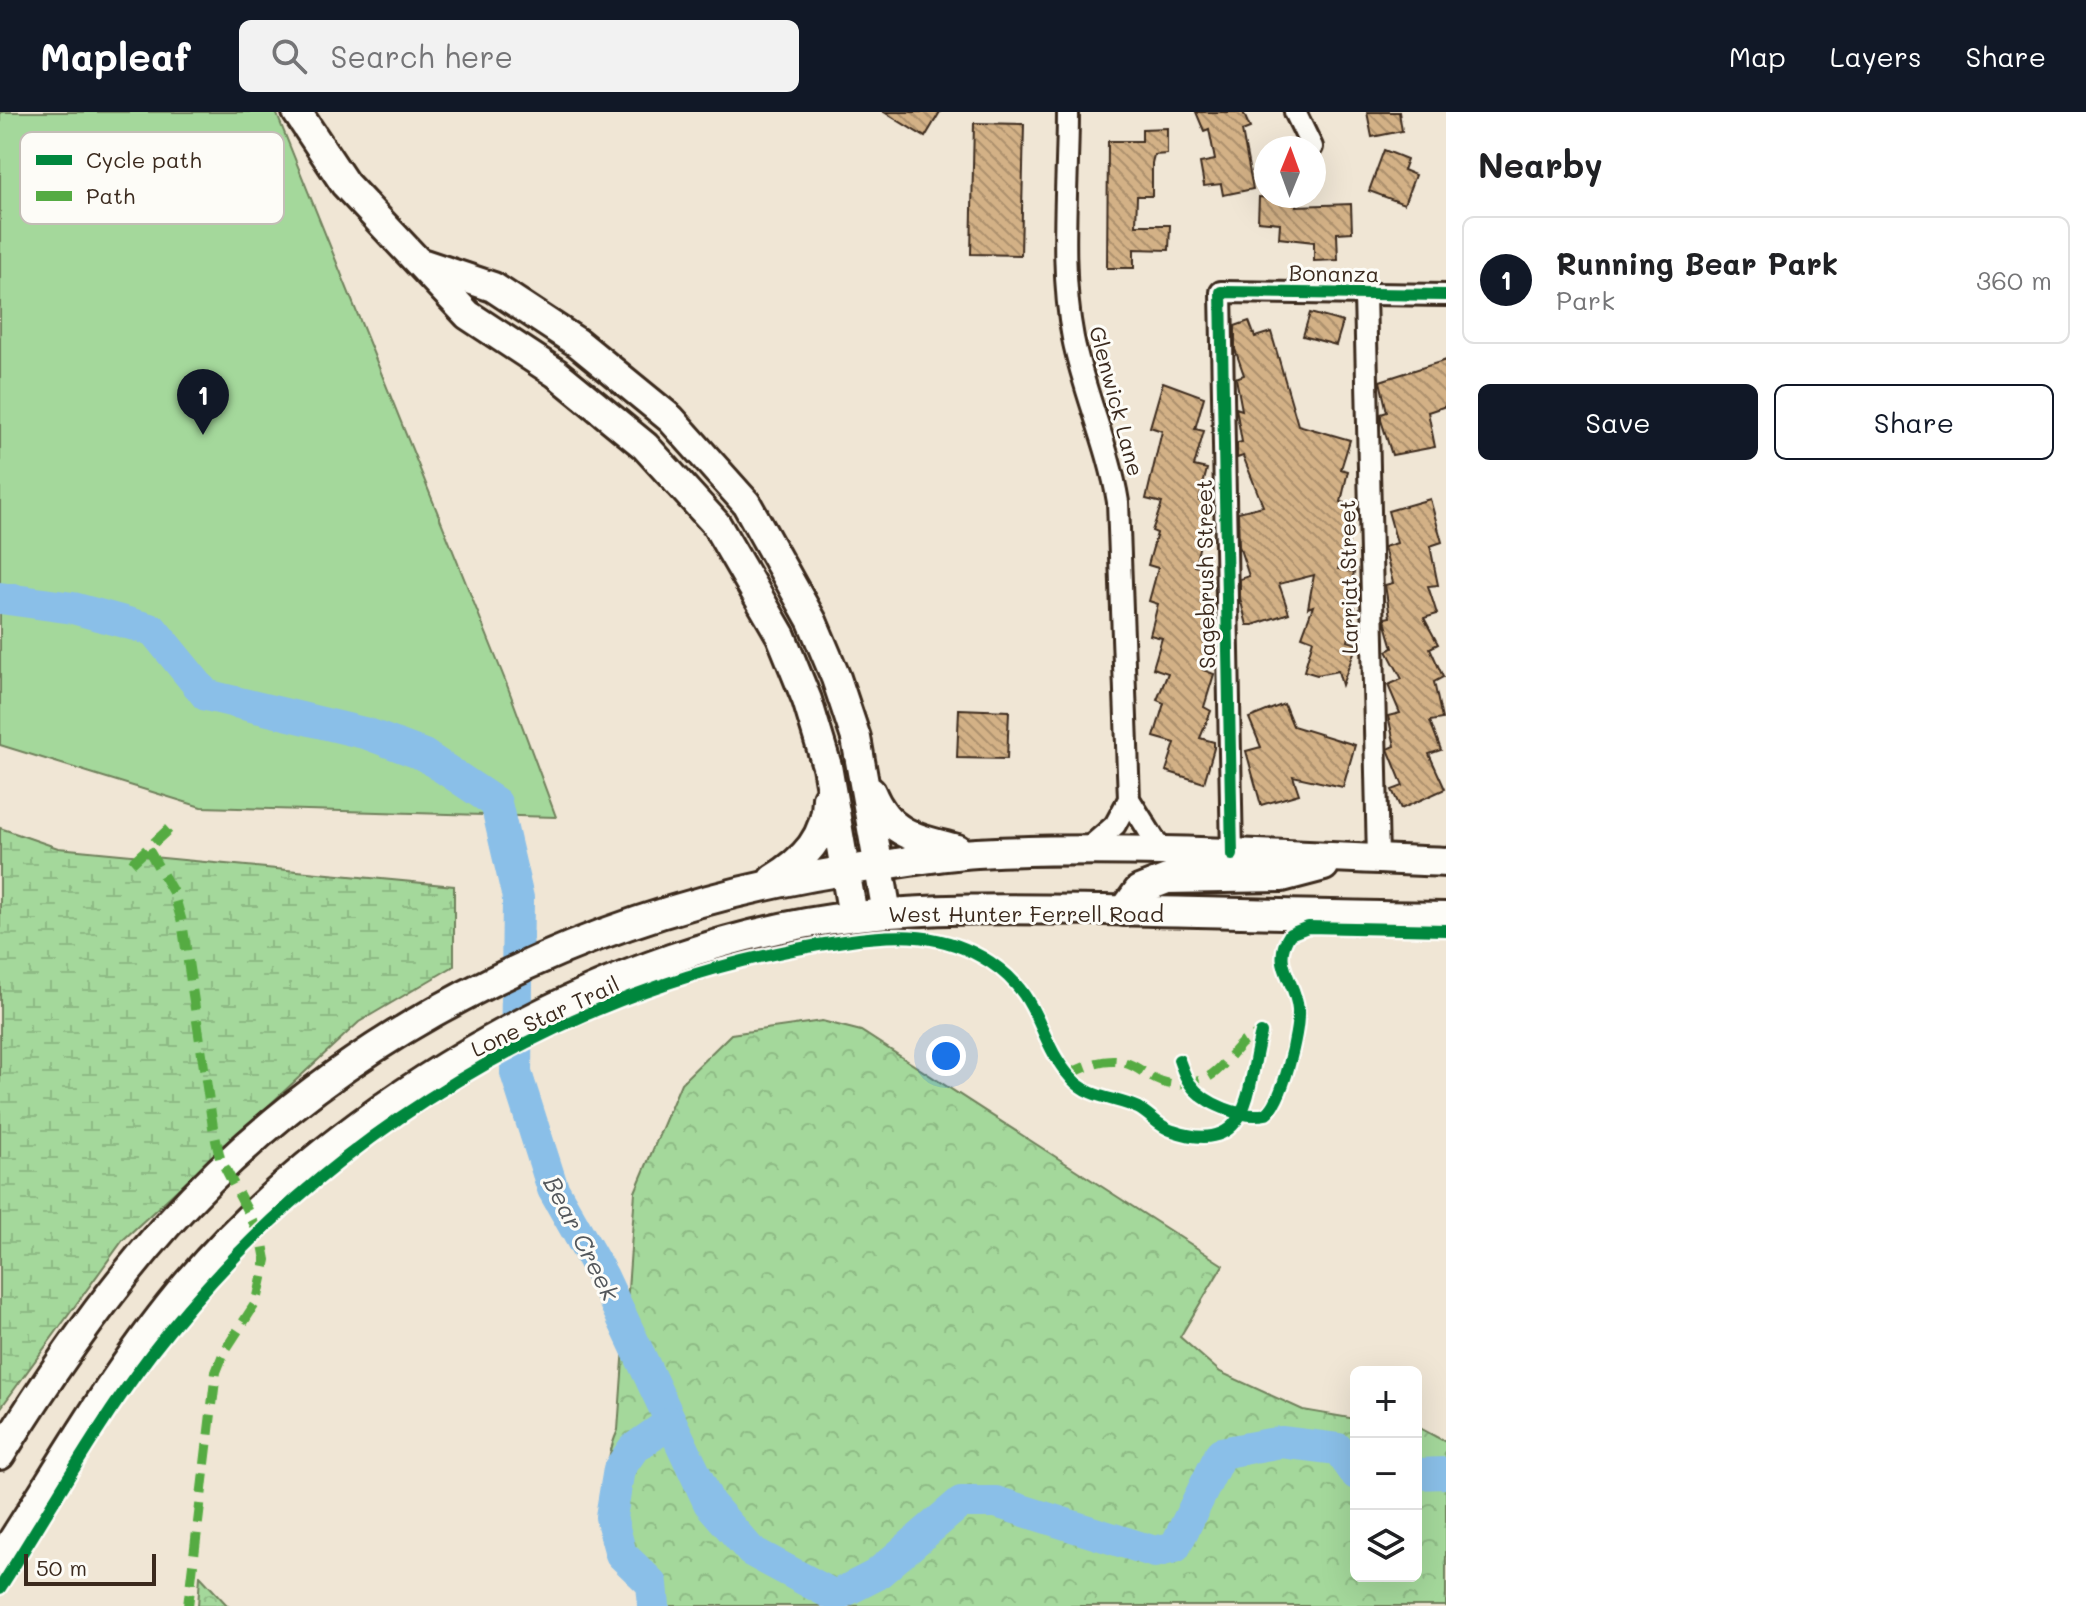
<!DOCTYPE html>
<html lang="en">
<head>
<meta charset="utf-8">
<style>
  body { margin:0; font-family:Mali,sans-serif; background:#f2f2f2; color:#202124 }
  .controls { position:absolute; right:24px; bottom:24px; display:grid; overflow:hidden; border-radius:12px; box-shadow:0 8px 32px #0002 }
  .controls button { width:72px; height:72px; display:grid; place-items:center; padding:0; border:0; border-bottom:2px solid #e0e0e0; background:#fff; color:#202124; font:40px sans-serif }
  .compass { position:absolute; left:1254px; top:24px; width:72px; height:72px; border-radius:50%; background:#fff; box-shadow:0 8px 32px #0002; rotate:1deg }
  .scale { position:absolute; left:24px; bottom:20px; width:132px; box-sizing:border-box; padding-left:8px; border:4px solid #3b2a1e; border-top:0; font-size:22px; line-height:28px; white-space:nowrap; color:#3b2a1e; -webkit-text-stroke:6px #fdfcf7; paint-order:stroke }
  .you { position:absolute; left:946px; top:944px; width:28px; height:28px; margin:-20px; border:6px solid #fff; border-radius:50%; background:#1a73e8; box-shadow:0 0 0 12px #1a73e833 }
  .badge { display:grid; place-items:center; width:52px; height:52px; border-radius:50%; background:#111827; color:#fff; font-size:26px; font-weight:700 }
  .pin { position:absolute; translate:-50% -66px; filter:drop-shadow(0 2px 4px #0008) }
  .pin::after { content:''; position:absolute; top:42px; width:28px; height:24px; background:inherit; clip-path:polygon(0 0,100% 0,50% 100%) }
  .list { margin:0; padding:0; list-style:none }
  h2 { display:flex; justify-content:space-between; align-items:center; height:104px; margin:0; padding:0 32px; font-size:34px }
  h2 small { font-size:26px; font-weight:400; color:#757577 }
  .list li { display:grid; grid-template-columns:52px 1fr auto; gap:24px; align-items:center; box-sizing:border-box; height:128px; margin:0 16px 16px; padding:0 16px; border:2px solid #e0e0e0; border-radius:12px }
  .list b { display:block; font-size:30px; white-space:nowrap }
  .list p { margin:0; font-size:26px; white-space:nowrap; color:#757577 }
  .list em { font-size:26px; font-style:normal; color:#757577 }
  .actions { display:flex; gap:16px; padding:24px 32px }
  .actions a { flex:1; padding:18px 0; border:2px solid #111827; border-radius:12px; text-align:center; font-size:28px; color:#111827 }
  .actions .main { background:#111827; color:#fff }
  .icon { flex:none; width:44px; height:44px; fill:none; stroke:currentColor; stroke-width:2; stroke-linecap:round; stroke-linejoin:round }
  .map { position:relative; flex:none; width:1446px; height:1494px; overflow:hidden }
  header { display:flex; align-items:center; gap:48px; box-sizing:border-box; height:112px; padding:0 40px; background:#111827; color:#fff }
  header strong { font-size:38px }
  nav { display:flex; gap:44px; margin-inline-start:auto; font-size:28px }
  .search { width:560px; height:72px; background:#f2f2f2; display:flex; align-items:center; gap:20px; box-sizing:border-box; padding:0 28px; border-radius:12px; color:#757577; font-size:30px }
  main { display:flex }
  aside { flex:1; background:#fff }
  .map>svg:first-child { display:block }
  .forest { fill:url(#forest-crowns); stroke:#70815c; stroke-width:2 }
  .wetland { fill:url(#wetland-marsh); stroke:#70815c; stroke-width:2 }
  .green { fill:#a4d89b; stroke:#70815c; stroke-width:2 }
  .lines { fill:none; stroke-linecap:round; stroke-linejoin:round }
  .river { stroke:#8abfe8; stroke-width:32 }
  .building { fill:url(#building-back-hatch); stroke:#3b2a1e; stroke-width:2 }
  .minor-casing { stroke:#3b2a1e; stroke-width:26 }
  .secondary-casing { stroke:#3b2a1e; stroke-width:34 }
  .minor { stroke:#fdfcf7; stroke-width:20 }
  .secondary { stroke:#fdfcf7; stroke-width:28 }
  .quiet { stroke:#55ab43; stroke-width:10; stroke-dasharray:20 10; stroke-linecap:butt }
  .cycleway-casing { stroke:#fdfcf7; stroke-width:17 }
  .cycleway { stroke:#00873e; stroke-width:12 }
  .labels { text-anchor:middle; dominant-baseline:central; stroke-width:6; stroke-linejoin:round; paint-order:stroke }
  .street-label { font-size:22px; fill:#3b2a1e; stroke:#fdfcf7 }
  .water-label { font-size:24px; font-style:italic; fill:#53575b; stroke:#fdfcf7 }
  .key { fill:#fdfcf7; stroke:#c3bdb6; stroke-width:2 }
  .key-label { font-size:22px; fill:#3b2a1e }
</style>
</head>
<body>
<header>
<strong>Mapleaf</strong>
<div class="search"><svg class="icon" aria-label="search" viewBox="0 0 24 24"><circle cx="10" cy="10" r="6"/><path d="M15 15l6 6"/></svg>Search here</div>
<nav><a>Map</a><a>Layers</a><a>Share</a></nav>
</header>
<main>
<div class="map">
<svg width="1446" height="1494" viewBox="0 0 1446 1494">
  <defs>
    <pattern id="forest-crowns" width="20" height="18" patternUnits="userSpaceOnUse" patternTransform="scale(2)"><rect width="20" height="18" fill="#a4d89b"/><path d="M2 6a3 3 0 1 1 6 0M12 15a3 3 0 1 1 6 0" fill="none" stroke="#8eba85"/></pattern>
    <pattern id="wetland-marsh" width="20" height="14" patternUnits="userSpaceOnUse" patternTransform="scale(2)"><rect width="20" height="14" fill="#a4d89b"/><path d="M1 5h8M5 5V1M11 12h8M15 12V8" fill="none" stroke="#8eba85"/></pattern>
    <pattern id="building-back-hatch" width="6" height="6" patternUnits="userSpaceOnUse" patternTransform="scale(2)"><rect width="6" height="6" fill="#d3b186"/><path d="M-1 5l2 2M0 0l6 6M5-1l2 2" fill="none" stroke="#ac906d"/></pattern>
  </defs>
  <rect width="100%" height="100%" fill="#f0e6d5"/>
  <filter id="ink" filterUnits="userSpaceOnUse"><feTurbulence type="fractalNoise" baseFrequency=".0125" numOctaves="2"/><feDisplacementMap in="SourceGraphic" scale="16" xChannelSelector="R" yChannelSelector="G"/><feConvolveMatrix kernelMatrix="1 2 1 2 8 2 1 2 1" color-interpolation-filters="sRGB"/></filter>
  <g filter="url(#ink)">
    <g class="forest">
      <path d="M822,909L861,919L1223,1153L1180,1225L1220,1260L1303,1298L1356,1307V1464H1416V1314L1446,1330V1494H647C646,1466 635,1459 611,1448C604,1407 600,1357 618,1318L635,1080L681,971L731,922Z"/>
      <polygon points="200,1464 228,1494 198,1494"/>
    </g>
    <polygon class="wetland" points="0,716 58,736 454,774 454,854 359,910 123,1128 0,1297"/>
    <polygon class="green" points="0,0 276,0 507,573 556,705 201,695 0,633"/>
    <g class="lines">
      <g class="river">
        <polyline points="0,486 73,496 153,518 206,583 368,622 424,643 496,691 518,786 516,961 553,1077 603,1165 709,1391 751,1439 835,1484 876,1463 961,1390 996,1390 1155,1440 1175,1435 1221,1341 1281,1330 1338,1337 1356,1362"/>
        <polyline points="1416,1362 1446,1361"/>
        <polyline points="654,1494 652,1472 621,1442 611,1405 619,1357 633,1337 671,1310"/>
      </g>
    </g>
    <g class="building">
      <polygon points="884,0 940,0 925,25"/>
      <polygon points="1196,0 1243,0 1250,16 1242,19 1253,77 1223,83 1221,72 1204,74 1200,51 1215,48 1209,17 1204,19"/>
      <polygon points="1367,0 1399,0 1402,19 1372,25"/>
      <polygon points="974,11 1024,12 1021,143 971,142"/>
      <polygon points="1167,16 1167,42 1154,43 1152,51 1152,84 1137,84 1136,113 1170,113 1169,138 1134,137 1134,156 1107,156 1108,29 1142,29 1142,17"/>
      <polygon points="1384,38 1407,47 1403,58 1415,63 1404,92 1369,79"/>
      <polygon points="1259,85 1297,88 1296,94 1351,92 1352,120 1337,121 1338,148 1314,149 1314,130 1279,126 1280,111 1258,109"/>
      <polygon points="1310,201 1343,210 1336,233 1303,224"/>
      <polygon points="1249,209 1255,225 1271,220 1298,313 1350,328 1341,357 1348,359 1341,390 1353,393 1345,427 1349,429 1338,457 1354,460 1347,493 1355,495 1348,529 1357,532 1342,573 1338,559 1317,563 1304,559 1313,528 1302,524 1313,494 1308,496 1314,463 1279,472 1289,501 1253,513 1247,513 1240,486 1240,467 1249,464 1239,434 1238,400 1263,394 1243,344 1237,346 1237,331 1242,330 1236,296 1242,298 1236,266 1244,263 1235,237 1235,214"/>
      <polygon points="1446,248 1446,294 1428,300 1435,335 1392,343 1381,308 1381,302 1387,300 1380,269"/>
      <polygon points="1163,270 1204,285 1195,317 1204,319 1194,354 1207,357 1199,389 1209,392 1195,454 1211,459 1202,491 1212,493 1204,524 1212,526 1203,558 1214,562 1204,595 1211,599 1200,626 1214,630 1214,636 1204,671 1166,659 1175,631 1154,625 1164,591 1157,588 1168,561 1153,556 1162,526 1150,523 1158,492 1149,489 1158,456 1148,453 1157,421 1152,419 1162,391 1146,387 1162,319 1150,315"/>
      <polygon points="1430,387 1442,430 1430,434 1438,473 1428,474 1437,502 1424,506 1438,532 1430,536 1443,565 1434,570 1442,607 1430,609 1441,638 1429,642 1445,677 1401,697 1392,678 1403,674 1388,637 1395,634 1388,604 1400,601 1388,573 1402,567 1387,539 1393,536 1386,512 1385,506 1390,505 1385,473 1393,471 1384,435 1397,431 1388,399"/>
      <polygon points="1284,592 1293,614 1355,633 1343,675 1293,664 1299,682 1261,693 1246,639 1261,635 1249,606"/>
      <polygon points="959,597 1009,599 1007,647 957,646"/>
    </g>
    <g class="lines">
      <defs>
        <g id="minor">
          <path d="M1068,0C1068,74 1059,153 1073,226C1084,281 1109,334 1118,390L1129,687L1154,727L1166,740"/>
          <polyline points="1295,0 1312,35"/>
          <polyline points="1365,182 1378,747"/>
          <polyline points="1085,739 1115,713 1129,687"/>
          <polyline points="1232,743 1221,180 1446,183"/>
        </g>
        <g id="secondary">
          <polyline points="297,0 345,72 468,203 556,261 645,334 716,412 781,524 807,588 827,654 853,804"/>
          <polyline points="424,152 493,175 578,231 671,307 746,391 812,509 836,566 856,626 887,801"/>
          <path d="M871,680C889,723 916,726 957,737"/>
          <path d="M773,767C804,748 827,725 827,686"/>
          <polyline points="1124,799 1139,778 1167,767 1282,765 1324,754"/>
          <path d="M0,1343C50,1262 103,1185 167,1113C350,909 608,790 877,754C910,749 944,743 977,741C1133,733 1290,744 1446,750"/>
          <path d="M0,1448C61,1355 115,1257 187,1172C343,988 615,830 856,804C938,795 1021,797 1104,798C1218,800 1332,804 1446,805"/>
        </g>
      </defs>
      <use href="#minor" class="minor-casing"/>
      <use href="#secondary" class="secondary-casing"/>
      <use href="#minor" class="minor"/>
      <use href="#secondary" class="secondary"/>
      <g class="quiet">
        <polyline points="148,737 174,782 182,810 213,1015 220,1046 262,1127 266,1148 257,1189 224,1240 216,1260 188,1494"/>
        <polyline points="132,751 173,713"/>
        <path d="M1068,963C1143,923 1136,982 1191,971C1217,966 1223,951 1239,934C1243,928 1254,925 1261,921"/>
      </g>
      <defs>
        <g id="cycleway">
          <polyline points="1232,743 1221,180 1446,183"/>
          <path d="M1179,948C1182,956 1185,966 1190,972C1204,992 1242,1007 1266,1002C1283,990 1299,920 1298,898C1296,868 1270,852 1290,822L1308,815L1446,818"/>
          <path d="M0,1476C50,1398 95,1316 151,1242C319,1023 571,869 844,829C897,821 944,820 990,850C1043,885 1036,927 1071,966C1089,987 1115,985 1138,996C1151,1003 1159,1015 1173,1019C1254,1047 1247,970 1261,921"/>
        </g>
      </defs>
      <use href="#cycleway" class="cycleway-casing"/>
      <use href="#cycleway" class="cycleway"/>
    </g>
  </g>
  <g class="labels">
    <g class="street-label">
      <text transform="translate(1334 161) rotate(1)">Bonanza</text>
      <text transform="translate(1117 289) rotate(75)">Glenwick Lane</text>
      <text transform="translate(1205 462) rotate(-91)">Sagebrush Street</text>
      <text transform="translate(1348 465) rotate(-91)">Larriat Street</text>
      <text x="1026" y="801">West Hunter Ferrell Road</text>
      <text transform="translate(545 904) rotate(-25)">Lone Star Trail</text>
    </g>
    <g class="water-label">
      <text transform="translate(582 1126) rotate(63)">Bear Creek</text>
    </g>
  </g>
  <rect x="20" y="20" width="264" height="92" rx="12" class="key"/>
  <rect x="36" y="43" width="36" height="10" fill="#00873e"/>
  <rect x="36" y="79" width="36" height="10" fill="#55ab43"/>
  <g class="key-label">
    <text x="86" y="56">Cycle path</text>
    <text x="86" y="92">Path</text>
  </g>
</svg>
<div class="controls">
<button>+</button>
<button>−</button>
<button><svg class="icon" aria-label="layers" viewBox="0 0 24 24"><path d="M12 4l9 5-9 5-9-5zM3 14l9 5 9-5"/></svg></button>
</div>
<svg class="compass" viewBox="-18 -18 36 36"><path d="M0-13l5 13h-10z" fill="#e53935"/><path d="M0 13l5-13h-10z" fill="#757577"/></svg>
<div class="scale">50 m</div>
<div class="you"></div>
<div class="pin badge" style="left:203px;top:323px">1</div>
</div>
<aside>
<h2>Nearby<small></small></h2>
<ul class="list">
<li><span class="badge">1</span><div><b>Running Bear Park</b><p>Park</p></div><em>360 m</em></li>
</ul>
<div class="actions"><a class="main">Save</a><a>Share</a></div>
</aside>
</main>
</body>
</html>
